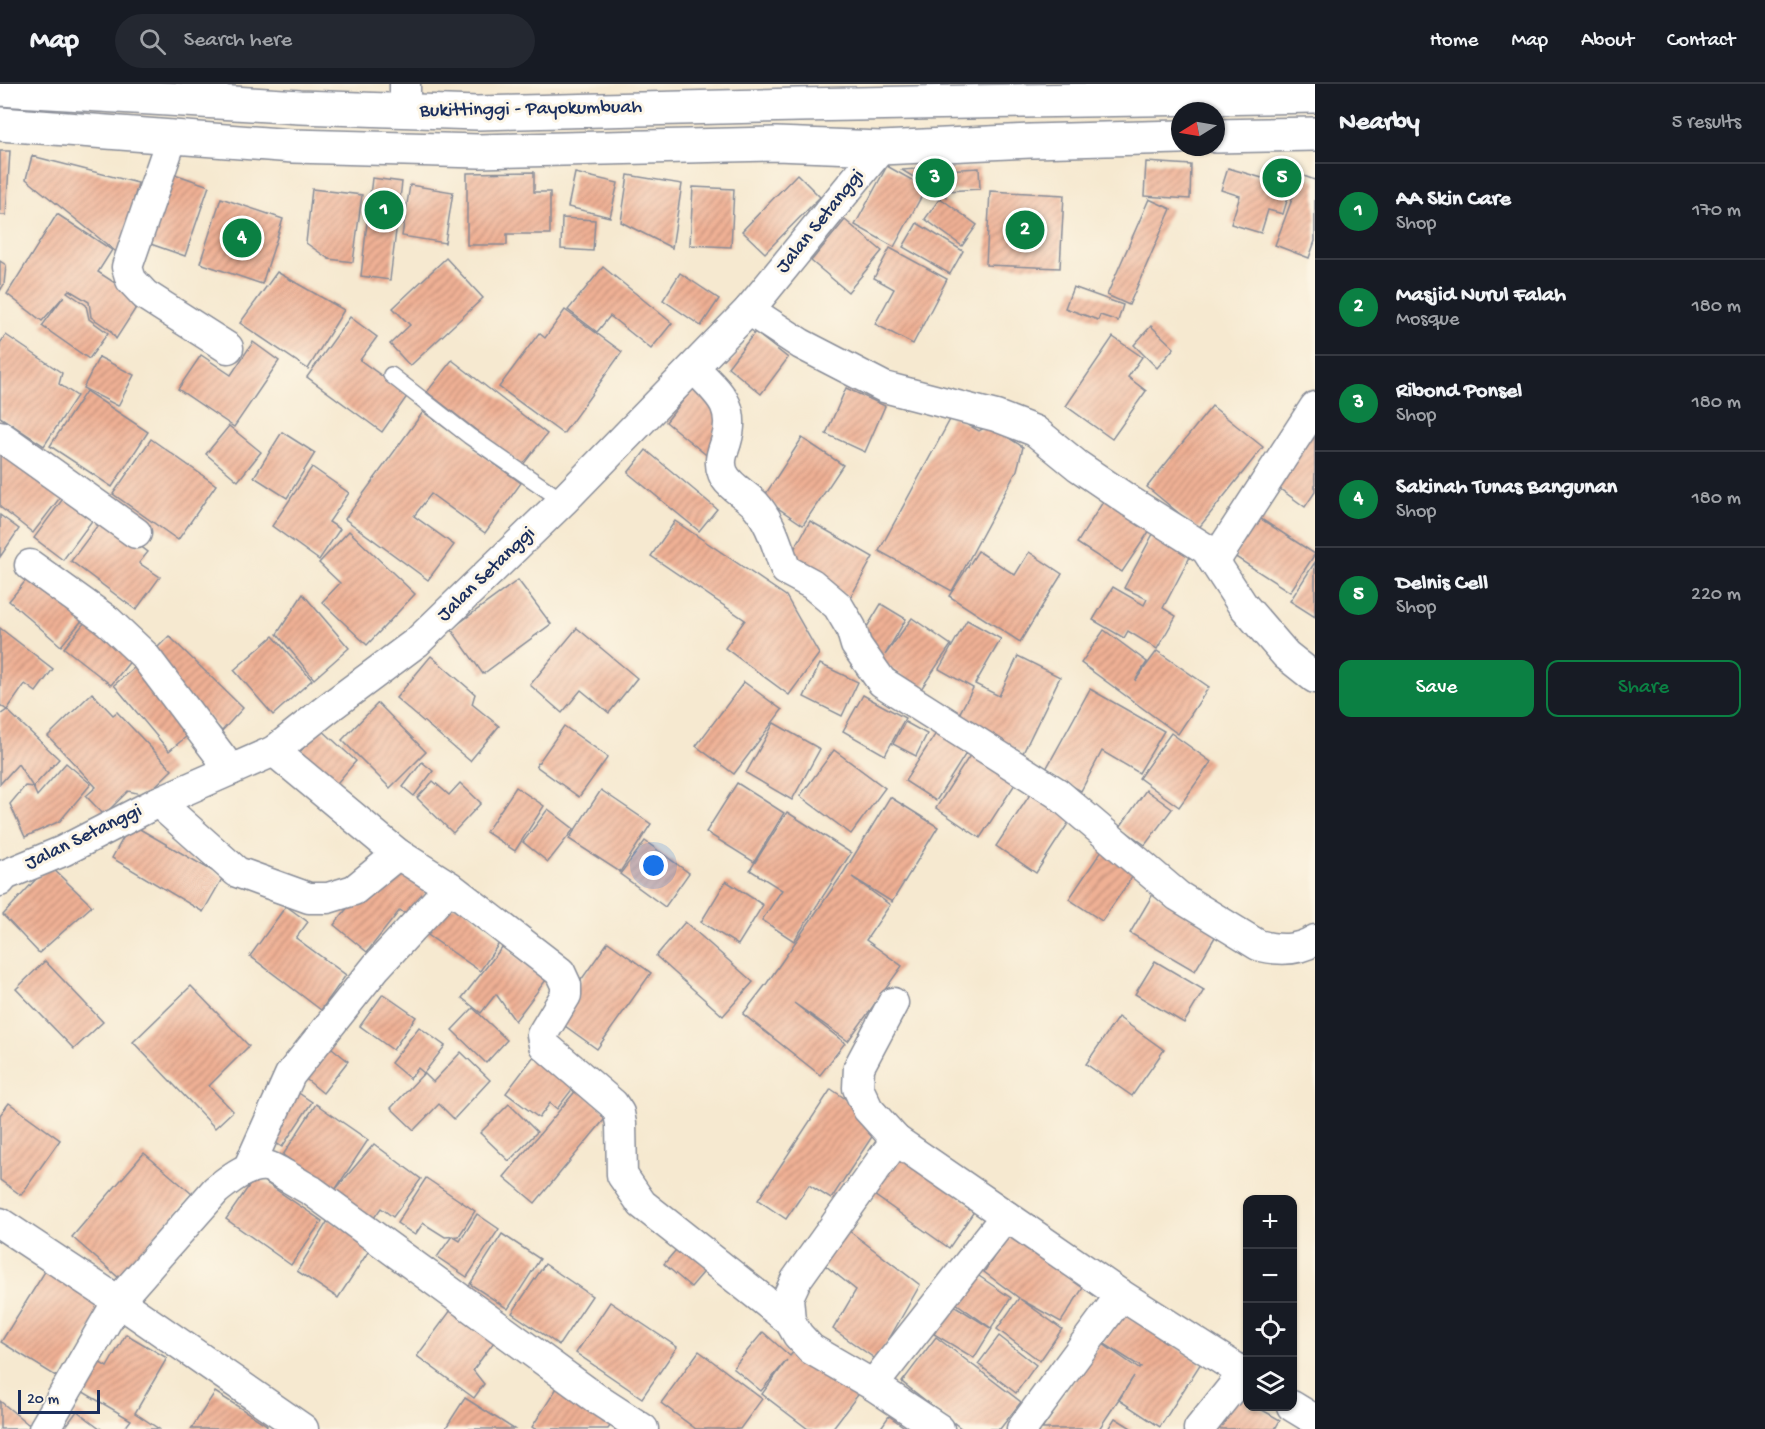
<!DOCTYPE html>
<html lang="en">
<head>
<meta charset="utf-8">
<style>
  body { margin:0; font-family:"Gochi Hand",sans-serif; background:#242831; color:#f1f3f6 }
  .controls { position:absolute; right:18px; bottom:18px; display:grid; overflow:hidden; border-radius:12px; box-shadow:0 2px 4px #0004 }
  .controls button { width:54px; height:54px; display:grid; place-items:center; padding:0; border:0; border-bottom:2px solid #363941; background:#171b24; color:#f1f3f6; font:30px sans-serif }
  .compass { position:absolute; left:1171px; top:18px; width:54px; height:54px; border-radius:50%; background:#171b24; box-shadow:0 2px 4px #0004; rotate:259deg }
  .scale { position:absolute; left:18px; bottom:15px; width:82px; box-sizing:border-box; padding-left:6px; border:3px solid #1b2f5e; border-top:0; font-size:16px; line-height:21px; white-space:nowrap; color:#1b2f5e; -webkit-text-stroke:4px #fcf5e5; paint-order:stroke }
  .you { position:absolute; left:654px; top:782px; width:21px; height:21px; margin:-15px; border:4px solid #fff; border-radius:50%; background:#1a73e8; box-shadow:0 0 0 9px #1a73e833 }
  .badge { display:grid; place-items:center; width:39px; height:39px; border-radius:50%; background:#0b8043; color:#fff; font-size:20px; font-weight:700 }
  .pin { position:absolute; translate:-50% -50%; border:3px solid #fff; box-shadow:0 2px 6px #0006 }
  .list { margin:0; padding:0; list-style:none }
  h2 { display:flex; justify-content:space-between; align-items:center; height:78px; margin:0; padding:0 24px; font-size:26px }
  h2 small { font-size:20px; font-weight:400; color:#9ea1a6 }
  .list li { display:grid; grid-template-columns:39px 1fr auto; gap:18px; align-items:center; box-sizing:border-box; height:96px; padding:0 24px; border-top:2px solid #363941 }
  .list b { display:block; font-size:22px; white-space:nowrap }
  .list p { margin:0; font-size:20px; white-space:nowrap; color:#9ea1a6 }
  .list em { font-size:20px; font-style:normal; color:#9ea1a6 }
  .actions { display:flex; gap:12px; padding:18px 24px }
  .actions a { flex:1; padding:14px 0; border:2px solid #0b8043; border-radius:12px; text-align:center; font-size:21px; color:#0b8043 }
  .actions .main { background:#0b8043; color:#fff }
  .icon { flex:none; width:33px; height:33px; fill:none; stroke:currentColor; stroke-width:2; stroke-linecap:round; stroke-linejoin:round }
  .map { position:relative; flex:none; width:1315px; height:1345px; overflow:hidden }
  header { display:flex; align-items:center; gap:36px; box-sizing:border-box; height:84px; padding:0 30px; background:#171b24; border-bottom:2px solid #363941 }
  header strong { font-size:28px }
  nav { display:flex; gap:33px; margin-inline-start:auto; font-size:21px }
  .search { width:420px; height:54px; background:#242831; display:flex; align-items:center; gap:15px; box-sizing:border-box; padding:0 21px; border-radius:33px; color:#9ea1a6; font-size:22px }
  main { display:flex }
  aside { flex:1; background:#171b24 }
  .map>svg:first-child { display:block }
  .building { fill:url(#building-hatch) }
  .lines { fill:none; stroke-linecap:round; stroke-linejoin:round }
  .service-casing { stroke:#888c97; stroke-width:18 }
  .minor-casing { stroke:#888c97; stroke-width:33 }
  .trunk-casing { stroke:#888c97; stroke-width:36 }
  .service { stroke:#fff; stroke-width:15 }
  .minor { stroke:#fff; stroke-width:30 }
  .trunk { stroke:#fff; stroke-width:33 }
  .labels { text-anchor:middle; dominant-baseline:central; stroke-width:6; stroke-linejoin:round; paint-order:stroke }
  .street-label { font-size:20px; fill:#1b2f5e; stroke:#fcf5e5 }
</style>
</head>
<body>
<header>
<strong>Map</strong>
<div class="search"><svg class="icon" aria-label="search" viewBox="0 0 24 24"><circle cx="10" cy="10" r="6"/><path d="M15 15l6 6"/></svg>Search here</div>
<nav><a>Home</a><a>Map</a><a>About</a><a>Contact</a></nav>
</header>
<main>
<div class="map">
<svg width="1315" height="1345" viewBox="0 0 1315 1345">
  <defs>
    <pattern id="building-hatch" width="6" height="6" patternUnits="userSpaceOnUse" patternTransform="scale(1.5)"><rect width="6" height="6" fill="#f0b194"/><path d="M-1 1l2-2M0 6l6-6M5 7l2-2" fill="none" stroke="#c2907c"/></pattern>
  </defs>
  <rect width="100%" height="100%" fill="#fcf5e5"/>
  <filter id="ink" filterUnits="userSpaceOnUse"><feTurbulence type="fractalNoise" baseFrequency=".0167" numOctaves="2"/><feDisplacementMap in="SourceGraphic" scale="12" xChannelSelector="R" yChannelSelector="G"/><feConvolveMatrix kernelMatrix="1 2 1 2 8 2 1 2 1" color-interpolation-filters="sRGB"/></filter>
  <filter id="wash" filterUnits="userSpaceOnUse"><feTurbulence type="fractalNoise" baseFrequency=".008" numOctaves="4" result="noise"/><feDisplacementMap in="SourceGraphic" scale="24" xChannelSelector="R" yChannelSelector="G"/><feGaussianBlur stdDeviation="1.35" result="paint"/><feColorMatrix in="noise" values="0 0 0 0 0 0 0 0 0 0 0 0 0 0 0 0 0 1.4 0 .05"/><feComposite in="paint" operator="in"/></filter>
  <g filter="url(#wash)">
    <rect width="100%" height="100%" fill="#f6e9d0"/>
    <g id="blocks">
      <g class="building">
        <polygon points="0,67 10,67 6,131 0,131"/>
        <polygon points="32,72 138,99 120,171 26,95"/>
        <polygon points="1275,77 1297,84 1283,130 1268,126 1261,149 1231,140 1240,112 1221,106 1228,84 1269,96"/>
        <polygon points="1146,78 1191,81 1190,115 1144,112"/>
        <polygon points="887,82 926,104 894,163 855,141"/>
        <polygon points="944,83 944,86 979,84 980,105 946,107 946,113 902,86"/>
        <polygon points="166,87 209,102 185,172 142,157"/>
        <polygon points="534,88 534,108 550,108 550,150 507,150 507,161 467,161 467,89"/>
        <polygon points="575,89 618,99 610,133 568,123"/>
        <polygon points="797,90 820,113 765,169 742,147"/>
        <polygon points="628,91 682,100 672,164 621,138"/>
        <polygon points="1301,91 1315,96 1315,157 1309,174 1275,161"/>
        <polygon points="372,94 402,98 390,196 361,192"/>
        <polygon points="410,101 453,108 445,159 402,152"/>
        <polygon points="693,103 734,105 731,163 690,161"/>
        <polygon points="312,105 362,111 353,178 329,175 306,159"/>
        <polygon points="990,107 1064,111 1060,184 986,181"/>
        <polygon points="221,114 283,135 262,200 200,179"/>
        <polygon points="940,114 977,141 962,162 925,135"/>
        <polygon points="1149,115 1171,125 1129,221 1107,211"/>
        <polygon points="57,130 112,166 98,188 141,216 116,255 110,246 91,233 89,218 69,206 67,208 86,221 89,235 108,249 89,275 42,242 64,212 42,237 7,210"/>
        <polygon points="562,134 595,136 593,167 561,165"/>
        <polygon points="845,136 882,167 848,208 811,177"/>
        <polygon points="917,139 963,167 950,190 903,163"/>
        <polygon points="890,164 947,195 913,260 875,240 894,205 874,194"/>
        <polygon points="446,174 483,214 410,282 390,260 410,241 393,224"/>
        <polygon points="0,177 6,181 4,200 0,207"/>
        <polygon points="603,183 672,239 651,265 610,232 597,248 568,226"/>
        <polygon points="277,188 344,226 308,285 240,239"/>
        <polygon points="680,189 719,215 701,242 663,216"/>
        <polygon points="1073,203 1123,221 1118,237 1100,231 1098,236 1065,224"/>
        <polygon points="565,226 622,268 563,350 499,303 539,249 545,254"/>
        <polygon points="350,233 377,253 360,276 408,311 382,348 307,293"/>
        <polygon points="1151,242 1174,264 1157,284 1134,261"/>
        <polygon points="755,248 788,274 761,310 728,283"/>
        <polygon points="6,251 62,289 59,300 77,312 44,362 0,333 0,259"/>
        <polygon points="1113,253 1142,273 1128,293 1146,307 1112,355 1066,322"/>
        <polygon points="253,258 279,277 234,343 178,305 201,271 231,291"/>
        <polygon points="99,273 134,291 118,322 83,304"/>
        <polygon points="452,276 547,350 522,382 427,308"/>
        <polygon points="693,304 743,344 716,379 666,338"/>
        <polygon points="846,304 885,322 865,368 826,350"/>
        <polygon points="86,307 148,348 112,403 50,362"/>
        <polygon points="1212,322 1263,363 1198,445 1147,403"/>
        <polygon points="423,328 521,399 485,449 431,410 414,432 454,461 428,496 345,435"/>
        <polygon points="952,332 979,347 989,341 1023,363 1017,386 952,507 879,467"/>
        <polygon points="1315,339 1315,408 1305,423 1272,399"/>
        <polygon points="229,342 261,368 238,397 206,370"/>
        <polygon points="282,348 315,369 287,414 254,393"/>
        <polygon points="0,353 62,411 33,449 0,423"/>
        <polygon points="802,354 843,381 803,441 763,414"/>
        <polygon points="151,355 216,401 178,456 113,410"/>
        <polygon points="646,366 717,425 699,447 628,389"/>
        <polygon points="312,383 349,409 329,438 340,445 319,476 272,442"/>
        <polygon points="65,412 94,434 63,476 34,454"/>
        <polygon points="1106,413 1152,443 1122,488 1077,459"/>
        <polygon points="0,431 19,445 0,473"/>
        <polygon points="1258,433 1315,470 1290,508 1234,472"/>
        <polygon points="103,434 148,468 139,479 160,493 136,526 71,477"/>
        <polygon points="675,437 786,512 819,570 789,611 725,564 745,536 651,472"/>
        <polygon points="810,437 873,473 850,514 787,478"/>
        <polygon points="349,447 415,510 367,561 322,518 340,499 319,479"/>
        <polygon points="1153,450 1191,471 1163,524 1176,532 1157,565 1128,547 1124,554 1093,536 1113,503 1144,521 1147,515 1124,504"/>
        <polygon points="978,467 1015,491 1029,468 1062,490 1020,558 949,512"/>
        <polygon points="1315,478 1315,533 1290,517"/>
        <polygon points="32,489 84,534 61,562 9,517"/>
        <polygon points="518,496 551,540 483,590 451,545"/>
        <polygon points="303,510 349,564 314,595 277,550"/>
        <polygon points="881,520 906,535 885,571 912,534 951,561 921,605 856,561"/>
        <polygon points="89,533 136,570 111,601 64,564"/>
        <polygon points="967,536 1001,555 975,600 999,612 1018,572 1060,593 1023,669 956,636 973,604 939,585"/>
        <polygon points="0,544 53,585 36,608 25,600 7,626 0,621"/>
        <polygon points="577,544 637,594 609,629 581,606 562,629 530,601"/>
        <polygon points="1104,546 1147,578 1135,597 1157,567 1209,603 1178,650 1081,579"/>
        <polygon points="169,552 243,624 222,647 147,574"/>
        <polygon points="273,552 312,596 273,631 234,586"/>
        <polygon points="431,572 475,610 472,620 499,642 470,677 396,614"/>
        <polygon points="142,577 198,643 169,667 114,601"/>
        <polygon points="820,580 858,598 842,632 804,613"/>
        <polygon points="744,598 782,626 734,690 696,662"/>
        <polygon points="1090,605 1164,647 1139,689 1102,667 1081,707 1045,687"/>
        <polygon points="92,609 113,631 117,628 172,686 146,711 128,707 104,731 86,712 96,703 48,652"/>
        <polygon points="863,611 905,634 885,671 843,647"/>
        <polygon points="378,619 426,668 390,704 342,656"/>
        <polygon points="7,626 59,675 33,703 18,680 0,700 0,631"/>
        <polygon points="905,638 927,650 916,672 893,660"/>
        <polygon points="774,639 820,665 792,716 746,689"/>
        <polygon points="564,642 608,673 579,713 536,682"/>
        <polygon points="940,643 970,663 936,717 905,697"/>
        <polygon points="320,644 356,677 332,705 295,674"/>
        <polygon points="1171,649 1211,678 1179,723 1139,694"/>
        <polygon points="974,665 1019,694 980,754 936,724"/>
        <polygon points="834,666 885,704 851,750 800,712"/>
        <polygon points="422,678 433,687 414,712 403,703"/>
        <polygon points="66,679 91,700 60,737 25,753 10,720 25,702 33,703 37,712"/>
        <polygon points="433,697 449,711 460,699 481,719 453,749 417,714"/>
        <polygon points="737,699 784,729 754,778 706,748"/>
        <polygon points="516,703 544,722 515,767 486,748"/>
        <polygon points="601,706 651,740 620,788 569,755"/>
        <polygon points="1146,706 1172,725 1145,761 1120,743"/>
        <polygon points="1031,709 1071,735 1036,789 996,762"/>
        <polygon points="890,713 938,743 892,818 852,793 890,821 866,856 902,882 848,957 794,919 845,959 820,991 743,930 767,899 844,788"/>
        <polygon points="548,725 574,745 548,778 523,758"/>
        <polygon points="787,728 851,769 794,857 762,836 782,806 750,786"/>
        <polygon points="131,740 223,793 203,828 112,774"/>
        <polygon points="645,757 689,789 665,823 620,790"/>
        <polygon points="1104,763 1137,786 1102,837 1069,815"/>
        <polygon points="397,779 426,803 423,817 410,834 400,826 367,868 334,841 370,795"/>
        <polygon points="49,781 92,822 39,869 3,831"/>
        <polygon points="726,797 763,821 738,861 701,838"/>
        <polygon points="1153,810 1218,848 1195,887 1130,849"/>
        <polygon points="286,822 308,838 296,854 346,891 321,926 250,872"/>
        <polygon points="462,822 500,858 480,887 425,849 443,823"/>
        <polygon points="685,838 753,898 723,932 656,872"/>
        <polygon points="608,858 651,889 597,965 554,934"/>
        <polygon points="503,862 546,896 515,937 496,910 481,929 462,914"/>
        <polygon points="45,877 103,938 74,965 16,905"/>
        <polygon points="1155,877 1204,906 1184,939 1135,910"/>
        <polygon points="191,902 249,962 209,1002 233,1027 215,1044 133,958"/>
        <polygon points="383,910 416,933 393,966 360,942"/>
        <polygon points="473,924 507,956 486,979 452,946"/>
        <polygon points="1118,933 1164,966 1132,1012 1086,980"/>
        <polygon points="419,943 445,962 424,989 418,984 410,995 391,979"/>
        <polygon points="327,960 348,977 323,1009 302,992"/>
        <polygon points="461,968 490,996 454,1035 439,1020 414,1046 391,1024 424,989 433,998"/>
        <polygon points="534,972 574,1003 557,1025 550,1019 539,1034 506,1009"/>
        <polygon points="285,1000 312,1018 282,1063 255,1046"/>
        <polygon points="578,1004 609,1030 535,1119 504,1093"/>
        <polygon points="831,1005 881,1039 831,1115 809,1101 786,1135 758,1116"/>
        <polygon points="9,1019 60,1056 21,1111 0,1096 0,1031"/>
        <polygon points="316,1020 368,1056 335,1106 283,1071"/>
        <polygon points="509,1020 537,1048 509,1077 480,1049"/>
        <polygon points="374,1060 421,1095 393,1133 381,1124 371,1138 335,1106"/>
        <polygon points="898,1061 975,1126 949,1164 867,1106"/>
        <polygon points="144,1069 192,1110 119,1194 72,1153"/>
        <polygon points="256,1092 322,1137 291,1181 226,1135"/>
        <polygon points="426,1094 475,1127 459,1152 445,1153 423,1139 415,1151 397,1139"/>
        <polygon points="477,1130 499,1145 467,1193 437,1173 452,1152 460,1157"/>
        <polygon points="329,1135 372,1162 338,1214 297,1187"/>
        <polygon points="1013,1143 1090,1193 1061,1238 1020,1215 1062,1245 1040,1277 997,1245 1019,1214 984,1188"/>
        <polygon points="848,1146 920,1201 877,1276 833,1245 856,1206 821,1178"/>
        <polygon points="502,1150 540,1175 508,1225 470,1200"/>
        <polygon points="681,1160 708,1183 691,1203 664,1180"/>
        <polygon points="545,1180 592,1212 559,1261 512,1229"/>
        <polygon points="49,1181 107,1218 59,1294 1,1258"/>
        <polygon points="976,1190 1011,1214 991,1244 956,1219"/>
        <polygon points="610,1218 677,1263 642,1314 576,1269"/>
        <polygon points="952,1220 992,1245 974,1274 934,1250"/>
        <polygon points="454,1222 497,1254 473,1286 484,1300 474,1314 417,1272"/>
        <polygon points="1123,1228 1201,1279 1160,1343 1119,1316 1134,1292 1099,1345 1042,1345 1100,1258 1139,1285 1141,1283 1103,1259"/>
        <polygon points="763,1248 790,1272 800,1260 861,1307 832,1345 808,1345 762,1310 787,1276 761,1307 733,1284"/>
        <polygon points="126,1250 167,1274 135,1329 159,1345 124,1345 131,1336 73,1302 90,1273 107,1283"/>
        <polygon points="999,1252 1036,1281 1016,1309 978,1280"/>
        <polygon points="936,1253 1021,1318 1000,1345 962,1345 902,1298"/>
        <polygon points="699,1267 762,1315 740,1345 696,1345 661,1319"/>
        <polygon points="562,1296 617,1332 608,1345 535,1345 532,1343"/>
        <polygon points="215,1308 267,1341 266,1345 191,1345"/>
        <polygon points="1234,1309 1248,1317 1248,1323 1257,1323 1280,1336 1275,1345 1212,1345"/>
        <polygon points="465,1314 514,1345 445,1345"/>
        <polygon points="0,1317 34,1345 0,1345"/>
        <polygon points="77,1327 101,1345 64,1345"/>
        <polygon points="889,1332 907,1345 880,1345"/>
        <polygon points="1115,1334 1133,1345 1108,1345"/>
      </g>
    </g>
  </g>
  <g filter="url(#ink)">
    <use href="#blocks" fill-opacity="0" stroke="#888c97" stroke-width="1.5"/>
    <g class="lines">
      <defs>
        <polyline id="service" points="391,291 469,352 563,417"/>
        <g id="minor">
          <polyline points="405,27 405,0"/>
          <polyline points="172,53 127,183 131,196 145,211 228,264"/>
          <polyline points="749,226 801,260 884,303 996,332 1035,347 1078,382 1131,418 1206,465 1242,520 1286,571 1315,594"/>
          <path d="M694,284C718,309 737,321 726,358C723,368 718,377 723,389C728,402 745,410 755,420C772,439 777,463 786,486L812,500L838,522L851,544L856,561L882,598L1057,709L1178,812L1258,861C1279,867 1297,867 1315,856"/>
          <polyline points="0,352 136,449"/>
          <polyline points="1214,478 1315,323"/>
          <polyline points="30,481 108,537 144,571 231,686"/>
          <polyline points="274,667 398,770 450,803 560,888 566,901 566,911 542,951 544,961 613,1020 619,1029 621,1040 622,1091 642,1120 790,1237"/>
          <polyline points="158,718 237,788 309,814 328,814 354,806 398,770"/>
          <polyline points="0,797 5,791 63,767 158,718 274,667 327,625 417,558 563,417 749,226 881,64"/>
          <polyline points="893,919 859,983 858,1004 868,1025 896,1056 1121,1211 1248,1292"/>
          <polyline points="896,1056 796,1196 788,1213 790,1237 798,1251 811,1265 873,1301 939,1345"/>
          <polyline points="248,1085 290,991 376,883 450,803"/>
          <polyline points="0,1139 118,1217 303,1345"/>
          <polyline points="873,1301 1006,1132"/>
          <polyline points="1292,1322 1315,1336"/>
          <path d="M44,1345L118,1217L216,1106C229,1096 247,1080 266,1082C274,1083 302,1102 312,1107L597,1315L643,1345"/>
          <polyline points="1022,1345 1121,1211"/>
          <polyline points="1199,1345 1243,1290"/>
        </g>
        <g id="trunk">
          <polyline points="0,5 300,23 477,29 799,21 1315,12"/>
          <polyline points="0,40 293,62 479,67 776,60 881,64 1031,57 1180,53"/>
          <polyline points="1216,52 1315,50"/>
        </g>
      </defs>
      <use href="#service" class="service-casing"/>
      <use href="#minor" class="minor-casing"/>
      <use href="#trunk" class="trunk-casing"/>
      <use href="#service" class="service"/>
      <use href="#minor" class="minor"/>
      <use href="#trunk" class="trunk"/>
    </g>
  </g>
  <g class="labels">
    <g class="street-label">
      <text transform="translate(531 26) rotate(-1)">Bukittinggi - Payokumbuah</text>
      <text transform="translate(821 138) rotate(-51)">Jalan Setanggi</text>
      <text transform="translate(487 491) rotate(-44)">Jalan Setanggi</text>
      <text transform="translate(84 754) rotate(-26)">Jalan Setanggi</text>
    </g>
  </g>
</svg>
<div class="controls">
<button>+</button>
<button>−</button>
<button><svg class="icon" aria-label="locate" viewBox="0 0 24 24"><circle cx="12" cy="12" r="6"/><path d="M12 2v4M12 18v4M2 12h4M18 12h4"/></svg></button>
<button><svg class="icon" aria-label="layers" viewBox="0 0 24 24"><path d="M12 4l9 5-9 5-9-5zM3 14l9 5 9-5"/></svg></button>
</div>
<svg class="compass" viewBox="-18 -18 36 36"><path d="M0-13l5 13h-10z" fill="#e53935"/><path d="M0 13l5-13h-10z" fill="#9ea1a6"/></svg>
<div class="scale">20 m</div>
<div class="you"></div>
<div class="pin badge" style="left:384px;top:126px">1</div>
<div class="pin badge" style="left:1025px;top:146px">2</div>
<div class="pin badge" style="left:935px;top:94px">3</div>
<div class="pin badge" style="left:242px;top:154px">4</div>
<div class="pin badge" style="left:1282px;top:94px">5</div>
</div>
<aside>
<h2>Nearby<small>5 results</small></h2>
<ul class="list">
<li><span class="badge">1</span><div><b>AA Skin Care</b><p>Shop</p></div><em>170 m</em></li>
<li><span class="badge">2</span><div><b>Masjid Nurul Falah</b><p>Mosque</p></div><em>180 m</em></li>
<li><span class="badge">3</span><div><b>Ribond Ponsel</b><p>Shop</p></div><em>180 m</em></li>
<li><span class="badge">4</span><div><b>Sakinah Tunas Bangunan</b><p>Shop</p></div><em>180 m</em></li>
<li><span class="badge">5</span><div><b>Delnis Cell</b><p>Shop</p></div><em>220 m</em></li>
</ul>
<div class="actions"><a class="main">Save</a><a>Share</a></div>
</aside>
</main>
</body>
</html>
